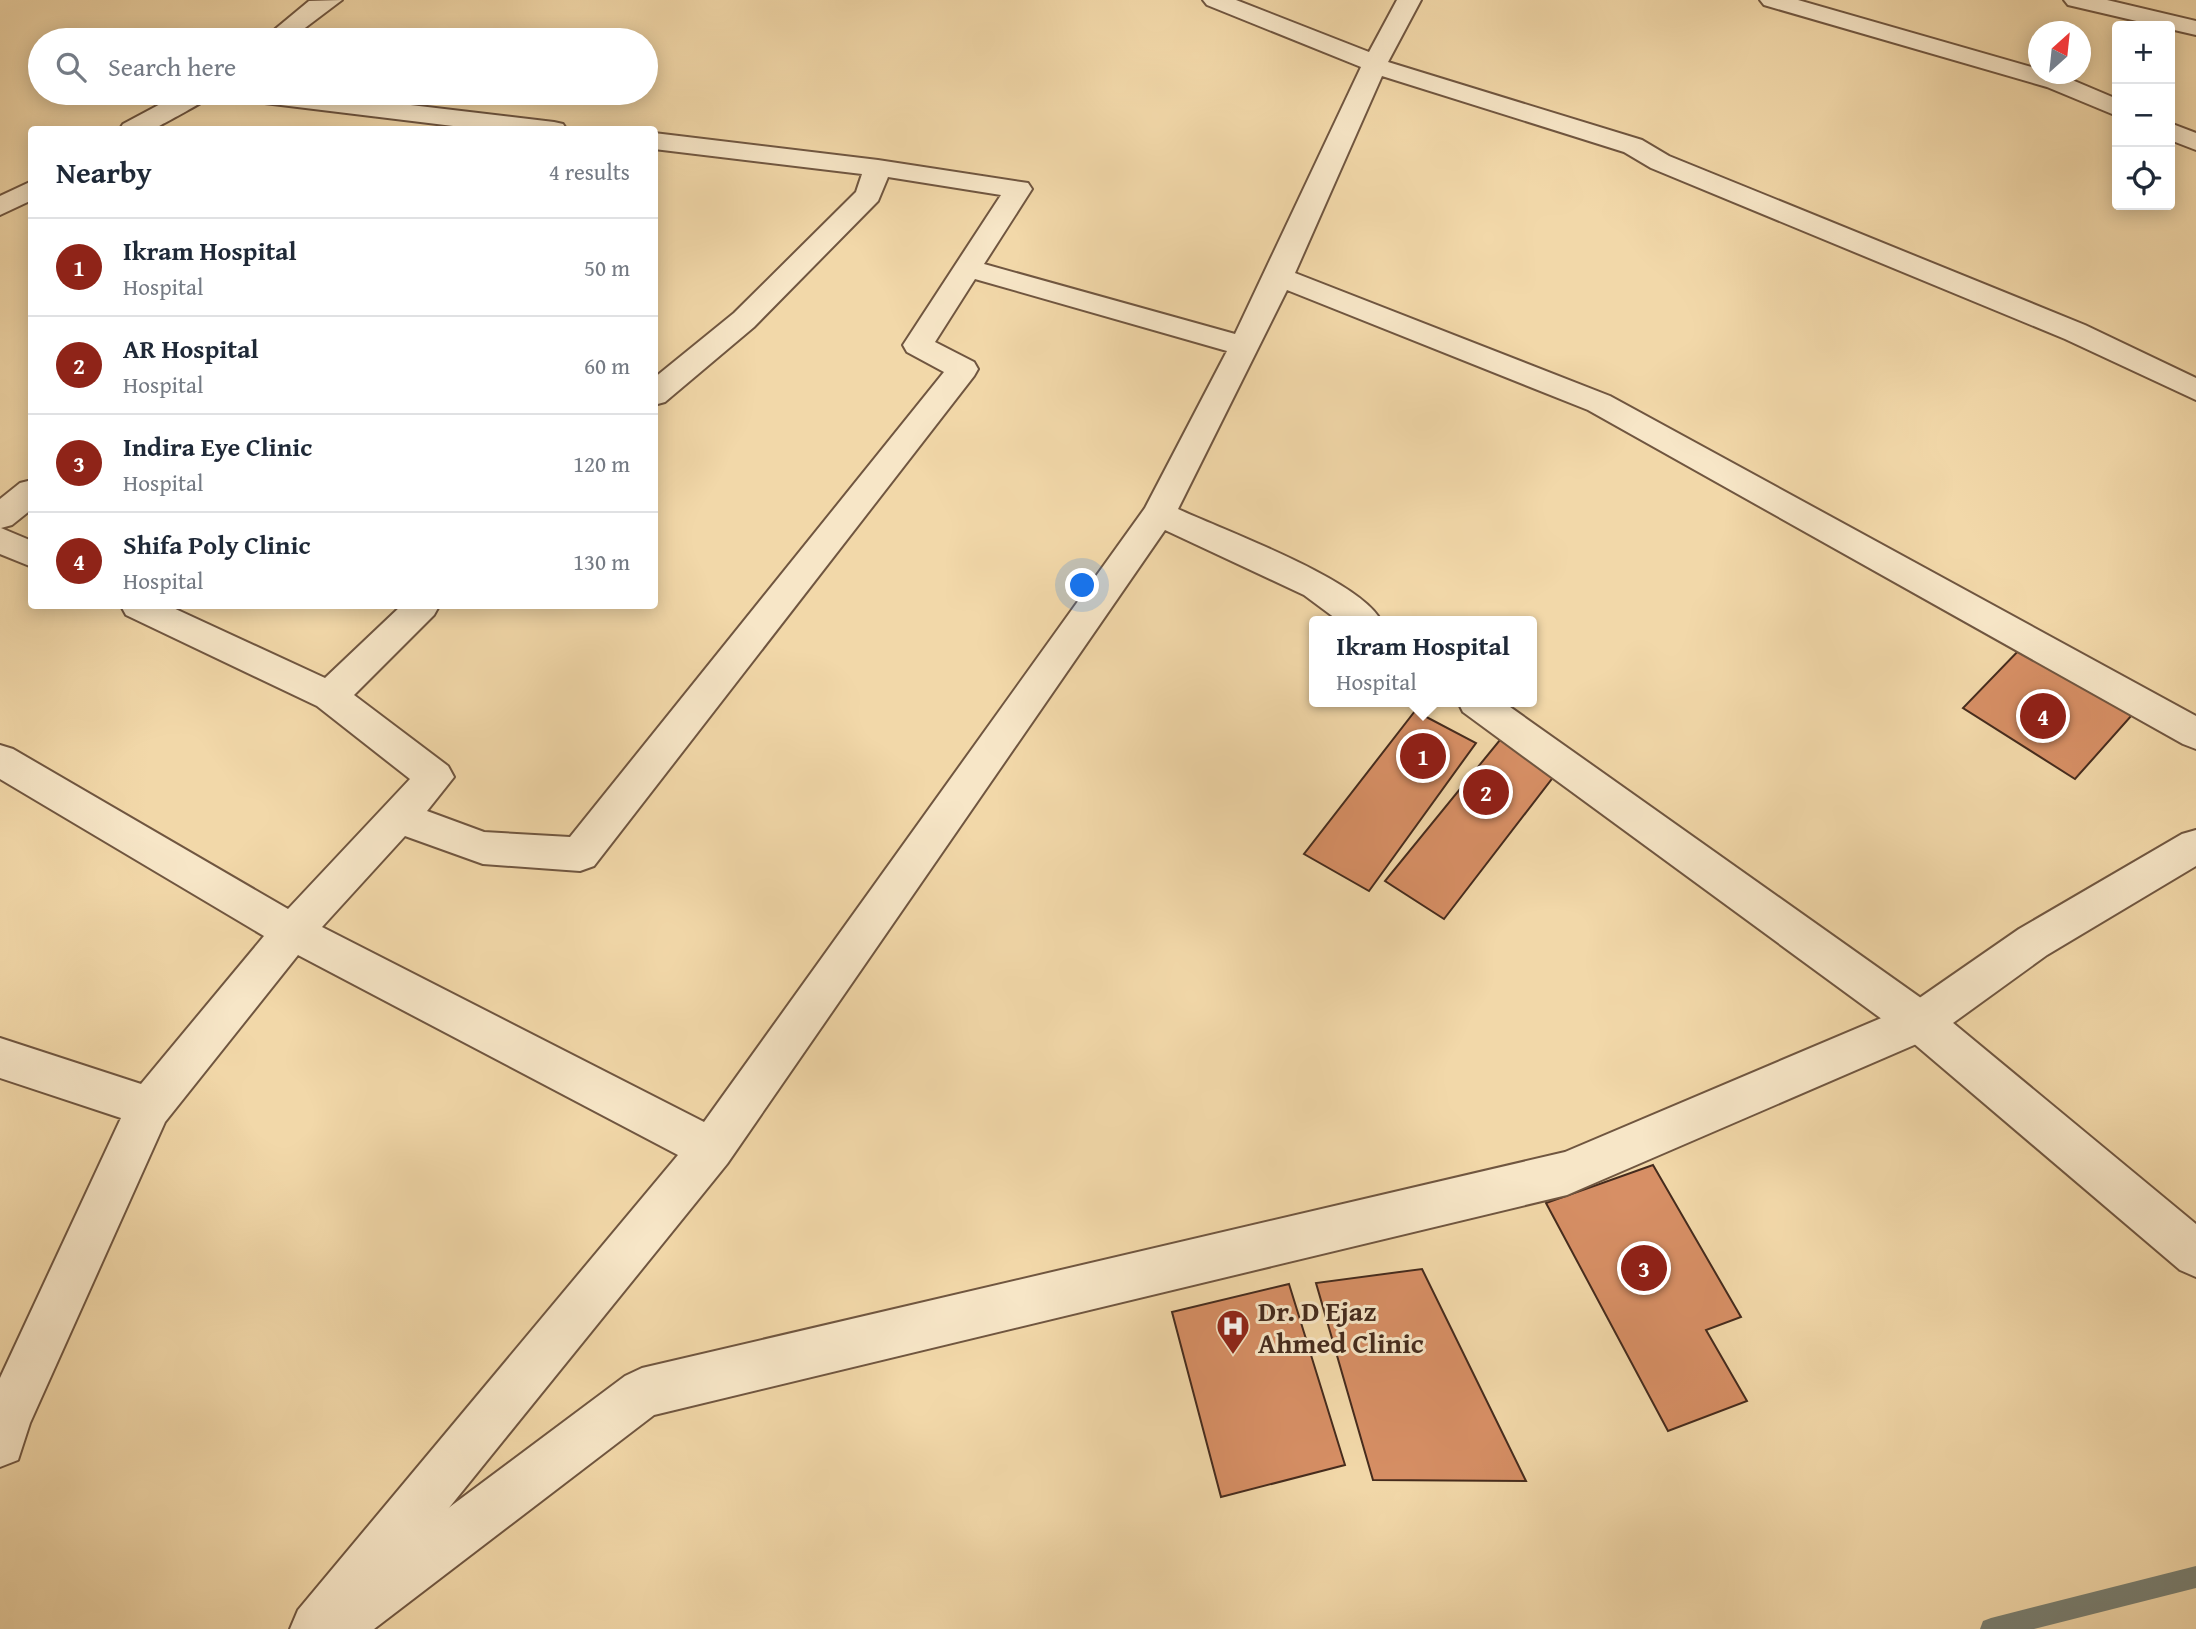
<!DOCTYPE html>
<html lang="en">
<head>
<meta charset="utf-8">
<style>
  body { margin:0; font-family:"Gentium Book Plus",serif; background:#f2f2f3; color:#1f2937 }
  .controls { position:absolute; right:21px; top:21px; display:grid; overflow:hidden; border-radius:7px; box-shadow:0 4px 18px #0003 }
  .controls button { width:63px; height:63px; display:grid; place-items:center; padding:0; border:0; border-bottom:2px solid #e0e1e3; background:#fff; color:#1f2937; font:35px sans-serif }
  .compass { position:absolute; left:2028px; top:21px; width:63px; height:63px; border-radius:50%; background:#fff; box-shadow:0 4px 18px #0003; rotate:27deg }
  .you { position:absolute; left:1083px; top:586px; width:24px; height:24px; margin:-18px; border:5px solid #fff; border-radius:50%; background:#1a73e8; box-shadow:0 0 0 10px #1a73e833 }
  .badge { display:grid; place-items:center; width:46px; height:46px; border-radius:50%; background:#8f2418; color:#fff; font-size:23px; font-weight:700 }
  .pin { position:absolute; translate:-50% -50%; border:4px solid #fff; box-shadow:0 2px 7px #0006 }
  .popup { position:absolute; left:1309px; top:616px; width:228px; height:91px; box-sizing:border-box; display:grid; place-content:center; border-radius:7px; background:#fff; filter:drop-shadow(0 2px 5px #0005); font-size:23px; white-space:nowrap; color:#747a83 }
  .popup b { font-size:26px; color:#1f2937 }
  .popup::after { content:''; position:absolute; left:50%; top:100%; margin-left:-14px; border:14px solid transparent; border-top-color:#fff }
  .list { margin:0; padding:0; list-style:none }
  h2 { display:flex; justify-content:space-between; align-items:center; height:91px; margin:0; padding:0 28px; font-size:30px }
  h2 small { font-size:23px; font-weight:400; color:#747a83 }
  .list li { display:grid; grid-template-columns:46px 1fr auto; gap:21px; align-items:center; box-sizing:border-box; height:98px; padding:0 28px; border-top:2px solid #e0e1e3 }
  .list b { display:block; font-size:26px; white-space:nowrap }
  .list p { margin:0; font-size:23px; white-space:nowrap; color:#747a83 }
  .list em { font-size:23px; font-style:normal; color:#747a83 }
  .icon { flex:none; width:38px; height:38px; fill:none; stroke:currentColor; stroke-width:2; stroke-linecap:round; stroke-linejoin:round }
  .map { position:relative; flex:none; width:2196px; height:1629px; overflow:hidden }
  .search { position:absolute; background:#fff; box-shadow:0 4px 18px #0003; left:28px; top:28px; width:630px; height:77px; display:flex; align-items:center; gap:18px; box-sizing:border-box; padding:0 24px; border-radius:38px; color:#747a83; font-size:26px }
  .panel { position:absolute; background:#fff; box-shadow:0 4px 18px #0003; left:28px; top:126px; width:630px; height:483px; border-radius:7px }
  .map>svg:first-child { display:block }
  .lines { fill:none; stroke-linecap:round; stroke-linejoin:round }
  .stream { fill:#798073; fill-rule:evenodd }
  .building { fill:#d78f65; stroke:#452b1d; stroke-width:2 }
  .minor-casing { stroke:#705640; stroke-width:4 }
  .tertiary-casing { stroke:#705640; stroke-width:4 }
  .minor { fill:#f7e6c7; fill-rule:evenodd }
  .tertiary { fill:#f7e6c7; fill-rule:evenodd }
  .labels { text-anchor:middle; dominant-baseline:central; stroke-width:6; stroke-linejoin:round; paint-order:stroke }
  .near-poi-label { font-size:28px; font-weight:bold; fill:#452b1d; stroke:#f7e6c7; text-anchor:start }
</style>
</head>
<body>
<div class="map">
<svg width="2196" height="1629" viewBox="0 0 2196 1629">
  <rect width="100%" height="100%" fill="#f2d8a9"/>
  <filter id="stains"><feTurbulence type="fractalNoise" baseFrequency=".00286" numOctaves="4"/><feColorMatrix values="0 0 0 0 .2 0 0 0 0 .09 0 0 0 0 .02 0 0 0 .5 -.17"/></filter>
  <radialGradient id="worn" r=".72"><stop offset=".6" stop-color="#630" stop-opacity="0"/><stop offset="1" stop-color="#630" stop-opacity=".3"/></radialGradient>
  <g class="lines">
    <polygon class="stream" points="2196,1566 2196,1588 2034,1629 1980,1629 1983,1621 1991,1618"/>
  </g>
  <g class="building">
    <polygon points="2021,648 2132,715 2075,779 1963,708"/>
    <polygon points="1415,711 1476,743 1369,891 1304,854"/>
    <polygon points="1504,735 1561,767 1444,919 1385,881"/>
    <polygon points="1653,1165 1741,1317 1706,1330 1747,1401 1668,1431 1546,1203"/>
    <polygon points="1422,1269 1526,1481 1373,1480 1316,1283"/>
    <polygon points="1289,1284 1345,1465 1221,1497 1172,1312"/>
  </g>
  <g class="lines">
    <defs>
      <g id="minor">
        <polygon points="342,0 289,40 262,40 309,1"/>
        <path d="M1203,0H1236L1369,52L1397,0H1421L1388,62L1642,140L1669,156L2085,325L2196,378V400L2065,339L1651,168L1624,152L1382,76L1295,273L1610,396L2196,716V749L2183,744L1588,410L1287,290L1178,509C1223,530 1361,580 1381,621H1339L1304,595L1165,530L727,1164L351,1629H290L298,1610L678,1155L298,955L165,1122L30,1423L18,1460L0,1467V1378L121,1118L0,1078V1038L141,1084L264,936L0,779V745L13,749L288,909L410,779L317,706L126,615L121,606H169L325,678L401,606H439L434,615L354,695L448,766L454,777L427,811L484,832L570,837L944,372L907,352L903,345L1001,195L888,177L878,201L754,327L665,402L654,405V378L734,313L856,192L862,174L654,149V133L878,160L1028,183L1032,189L984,264L1235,334L1361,67L1207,5ZM975,279L1227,351L1145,508L704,1122L322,927L405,836L483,864L580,871L594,866L974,376L978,369L974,362L935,342Z"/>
        <polygon points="1760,0 1798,0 2038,69 2038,74 2065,77 2117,99 2117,116 2047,87 1764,5"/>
        <polygon points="2064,0 2107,0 2196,21 2196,35 2170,29 2170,26 2158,26 2068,5"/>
        <path d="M181,93H216C213,97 160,126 153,129C144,132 129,130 119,130L123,124Z"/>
        <polygon points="235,93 309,93 554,122 563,124 567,130 486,130 248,101 239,98"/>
        <polygon points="2170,123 2196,133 2196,150 2170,140"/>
        <polygon points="32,181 32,200 0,215 0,196"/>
        <polygon points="32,480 32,509 12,525 1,528 32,541 32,567 0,554 0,499 20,483"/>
        <polygon points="1458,702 1503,702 1935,1008 2196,1224 2196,1277 2180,1270 1905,1036 1463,712"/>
      </g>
      <polygon id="tertiary" points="2196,830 2196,866 2047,955 1935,1036 1583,1188 1567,1195 654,1415 374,1629 299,1629 307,1610 344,1586 625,1376 642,1368 1565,1152 1905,1008 2019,929 2182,834"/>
    </defs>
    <use href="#minor" class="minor-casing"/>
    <use href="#tertiary" class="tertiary-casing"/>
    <use href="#minor" class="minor"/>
    <use href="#tertiary" class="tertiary"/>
  </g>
  <defs>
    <symbol id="hospital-pin" viewBox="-11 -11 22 30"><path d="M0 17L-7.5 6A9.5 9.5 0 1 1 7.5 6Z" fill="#8f2418" stroke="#f7e6c7"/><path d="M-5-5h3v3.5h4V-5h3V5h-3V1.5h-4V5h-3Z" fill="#fff"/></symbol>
  </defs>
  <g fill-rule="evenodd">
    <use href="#hospital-pin" x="1214" y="1307" width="38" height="52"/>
  </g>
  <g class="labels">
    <g class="near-poi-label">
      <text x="1258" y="1310">Dr. D Ejaz<tspan x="1258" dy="32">Ahmed Clinic</tspan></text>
    </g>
  </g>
  <rect width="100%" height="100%" filter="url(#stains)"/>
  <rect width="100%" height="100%" fill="url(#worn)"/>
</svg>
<div class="controls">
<button>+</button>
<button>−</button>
<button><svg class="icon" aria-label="locate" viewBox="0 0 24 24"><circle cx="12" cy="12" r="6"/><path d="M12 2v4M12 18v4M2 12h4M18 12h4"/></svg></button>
</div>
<svg class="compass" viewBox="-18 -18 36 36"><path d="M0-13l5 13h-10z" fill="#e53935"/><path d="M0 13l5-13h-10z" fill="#747a83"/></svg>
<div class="you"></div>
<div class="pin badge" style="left:1423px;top:756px">1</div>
<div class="popup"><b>Ikram Hospital</b>Hospital</div>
<div class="pin badge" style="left:1486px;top:792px">2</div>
<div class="pin badge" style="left:1644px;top:1268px">3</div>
<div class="pin badge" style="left:2043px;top:716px">4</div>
<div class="search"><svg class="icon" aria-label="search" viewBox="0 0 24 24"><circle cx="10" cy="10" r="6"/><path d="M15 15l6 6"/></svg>Search here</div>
<section class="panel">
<h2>Nearby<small>4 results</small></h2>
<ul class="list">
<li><span class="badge">1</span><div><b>Ikram Hospital</b><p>Hospital</p></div><em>50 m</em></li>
<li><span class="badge">2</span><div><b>AR Hospital</b><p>Hospital</p></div><em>60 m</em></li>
<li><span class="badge">3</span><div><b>Indira Eye Clinic</b><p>Hospital</p></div><em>120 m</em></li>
<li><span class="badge">4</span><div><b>Shifa Poly Clinic</b><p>Hospital</p></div><em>130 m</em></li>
</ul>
</section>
</div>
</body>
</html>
